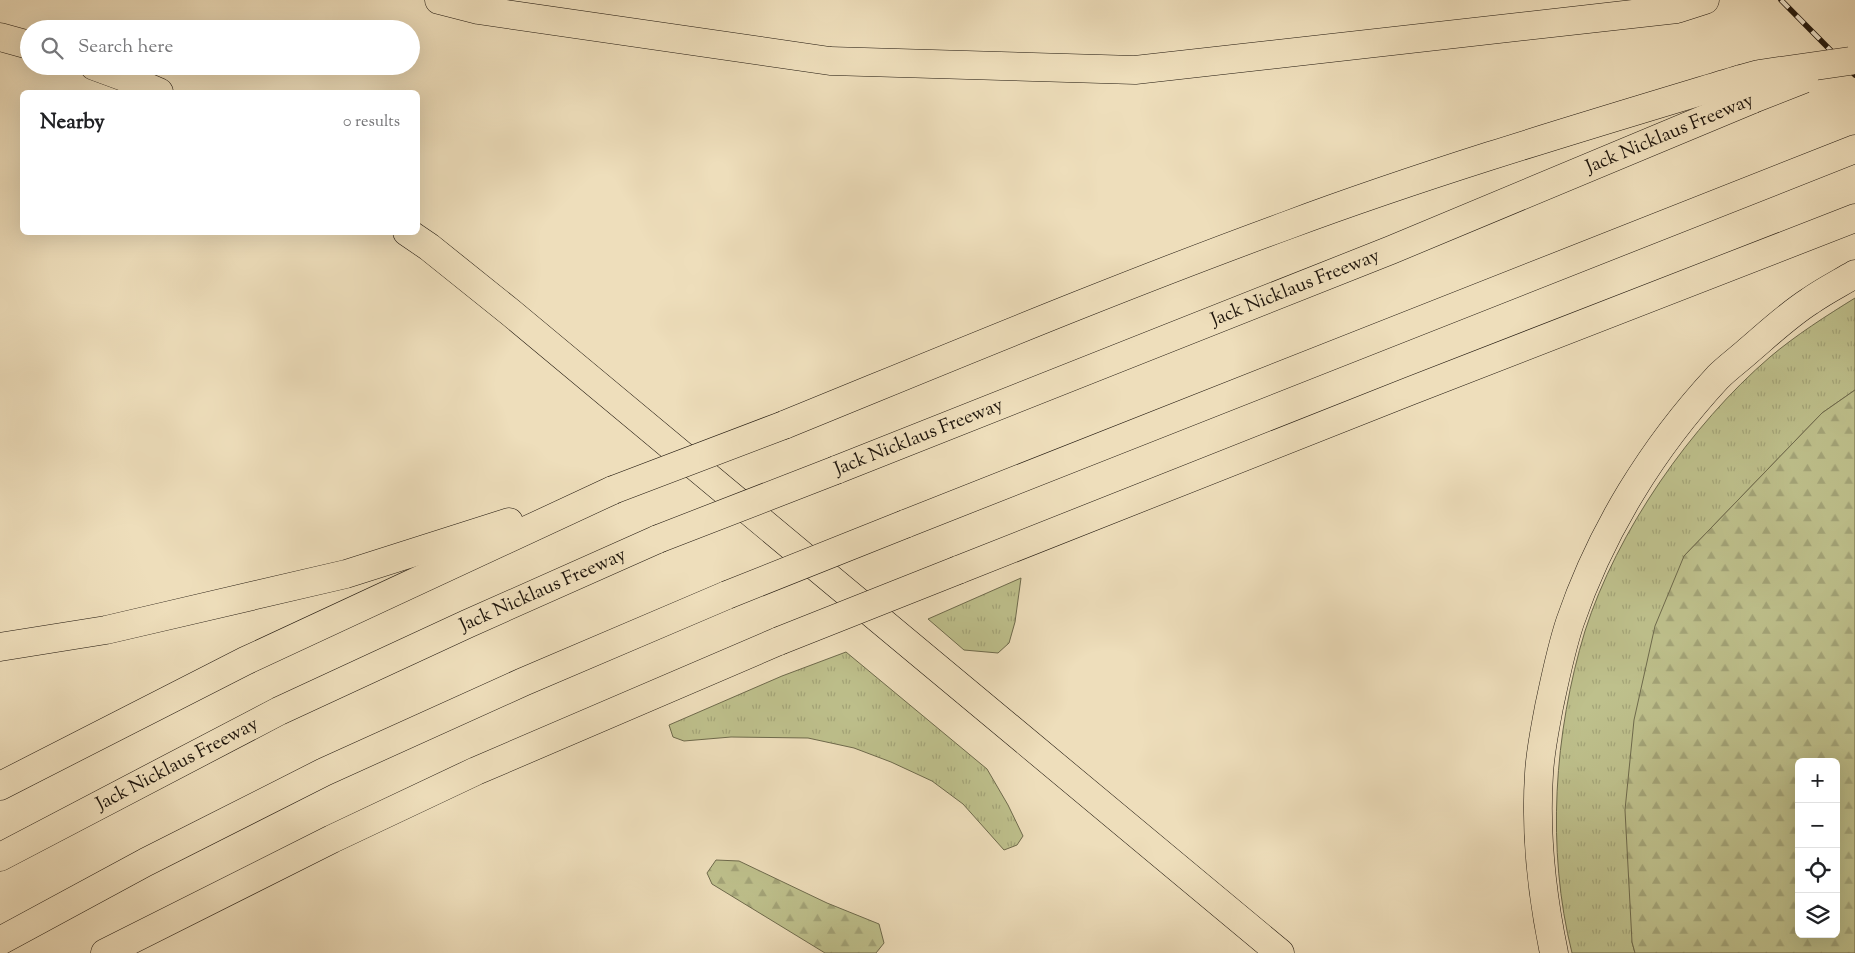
<!DOCTYPE html>
<html lang="en">
<head>
<meta charset="utf-8">
<style>
  body { margin:0; font-family:"Sorts Mill Goudy",serif; background:#f6f6f6; color:#202124 }
  .controls { position:absolute; right:15px; bottom:15px; display:grid; overflow:hidden; border-radius:8px; box-shadow:0 5px 20px #0002 }
  .controls button { width:45px; height:45px; display:grid; place-items:center; padding:0; border:0; border-bottom:1px solid #e0e0e0; background:#fff; color:#202124; font:25px sans-serif }
  .list { margin:0; padding:0; list-style:none }
  h2 { display:flex; justify-content:space-between; align-items:center; height:65px; margin:0; padding:0 20px; font-size:21px }
  h2 small { font-size:16px; font-weight:400; color:#757577 }
  .icon { flex:none; width:28px; height:28px; fill:none; stroke:currentColor; stroke-width:2; stroke-linecap:round; stroke-linejoin:round }
  .map { position:relative; flex:none; width:1855px; height:953px; overflow:hidden }
  .search { position:absolute; background:#fff; box-shadow:0 5px 20px #0002; left:20px; top:20px; width:400px; height:55px; display:flex; align-items:center; gap:12px; box-sizing:border-box; padding:0 18px; border-radius:28px; color:#757577; font-size:19px }
  .panel { position:absolute; background:#fff; box-shadow:0 5px 20px #0002; left:20px; top:90px; width:400px; height:145px; border-radius:8px }
  .map>svg:first-child { display:block }
  .grass { fill:url(#grass-tufts); stroke:#6e6a4c }
  .forest { fill:url(#forest-firs); stroke:#6e6a4c; fill-rule:evenodd }
  .lines { fill:none; stroke-linecap:round; stroke-linejoin:round }
  .highway-casing { stroke:#1e150c; stroke-width:29 }
  .highway { stroke:#eedebb; stroke-width:28 }
  .rail-casing { stroke:#1e150c; stroke-width:5.5 }
  .rail { stroke:#f4ead3; stroke-width:4; stroke-dasharray:11; stroke-linecap:butt }
  .highway-bridge-casing { stroke:#1e150c; stroke-width:29; stroke-linecap:butt }
  .highway-bridge { stroke:#eedebb; stroke-width:28 }
  .labels { text-anchor:middle; dominant-baseline:central; stroke-width:4; stroke-linejoin:round; paint-order:stroke }
  .street-label { font-size:19px; fill:#1e150c; stroke:#f4ead3 }
</style>
</head>
<body>
<div class="map">
<svg width="1855" height="953" viewBox="0 0 1855 953">
  <defs>
    <pattern id="grass-tufts" width="24" height="20" patternUnits="userSpaceOnUse" patternTransform="scale(1.25)"><rect width="24" height="20" fill="#bec08c"/><path d="M3 7l-1-3M5 7V3M7 7l1-3M15 17l-1-3M17 17v-4M19 17l1-3" fill="none" stroke="#a3a478"/></pattern>
    <pattern id="forest-firs" width="22" height="20" patternUnits="userSpaceOnUse" patternTransform="scale(1.25)"><rect width="22" height="20" fill="#bec08c"/><path d="M5 1l3.5 6h-7zM16 11l3.5 6h-7z" fill="#a3a478"/></pattern>
  </defs>
  <rect width="100%" height="100%" fill="#eedebb"/>
  <filter id="stains"><feTurbulence type="fractalNoise" baseFrequency=".004" numOctaves="4"/><feColorMatrix values="0 0 0 0 .2 0 0 0 0 .09 0 0 0 0 .02 0 0 0 .5 -.17"/></filter>
  <radialGradient id="worn" r=".72"><stop offset=".6" stop-color="#630" stop-opacity="0"/><stop offset="1" stop-color="#630" stop-opacity=".3"/></radialGradient>
  <g class="grass">
    <path d="M1855,298V390L1822,413L1684,556L1632,942L1635,953H1572C1546,849 1554,733 1585,631C1617,531 1691,425 1770,357C1796,335 1826,316 1855,298Z"/>
    <polygon points="1021,578 1015,622 1009,643 998,653 964,650 928,619"/>
    <polygon points="846,652 987,769 1008,805 1023,836 1017,845 1004,850 963,804 932,781 891,762 854,748 808,738 731,737 684,741 673,737 669,725 782,676"/>
  </g>
  <g class="forest">
    <path d="M1855,390V953H1635L1632,942L1625,810L1634,720L1655,626L1684,556L1822,413ZM1799,762H1836V934H1799Z"/>
    <polygon points="716,860 739,861 827,903 879,924 884,943 876,953 825,953 712,884 707,873"/>
  </g>
  <g class="lines">
    <defs>
      <g id="highway">
        <polyline points="439,0 478,10 830,61 1135,70 1677,9 1705,0"/>
        <polyline points="0,37 29,45"/>
        <polyline points="94,66 124,77 159,92"/>
        <polyline points="407,232 429,247 510,312 1280,953"/>
        <path d="M784,425C951,357 1118,287 1288,225C1436,170 1589,125 1741,79"/>
        <path id="s1" d="M836,470L1391,250L1753,99"/>
        <polyline points="905,524 1855,149"/>
        <polyline points="958,570 1410,391 1855,218"/>
        <polyline points="0,647 106,630 346,574 509,522"/>
        <polyline points="0,786 245,661 613,490"/>
        <path id="s2" d="M0,857L279,711L467,624L658,539"/>
        <polyline points="0,941 146,862 324,772 523,682 727,595"/>
        <polyline points="105,953 332,839 476,771 779,641"/>
        <path d="M1554,953C1542,895 1535,834 1539,774C1540,752 1545,729 1549,707C1555,679 1561,649 1570,622C1601,531 1653,447 1718,377C1727,368 1738,360 1748,351C1768,334 1788,315 1810,301C1824,291 1840,283 1855,274"/>
      </g>
    </defs>
    <use href="#highway" class="highway-casing"/>
    <use href="#highway" class="highway"/>
    <defs>
      <polyline id="rail" points="1781,0 1855,75"/>
    </defs>
    <use href="#rail" class="rail-casing"/>
    <use href="#rail" class="rail"/>
    <defs>
      <g id="highway-bridge">
        <polyline points="1741,79 1759,74 1850,61"/>
        <polyline points="1753,99 1804,79"/>
        <polyline points="613,490 784,425"/>
        <polyline points="658,539 836,470"/>
        <polyline points="727,595 905,524"/>
        <polyline points="779,641 958,570"/>
      </g>
    </defs>
    <use href="#highway-bridge" class="highway-bridge-casing"/>
    <use href="#highway-bridge" class="highway-bridge"/>
  </g>
  <g class="labels">
    <g class="street-label">
      <text stroke="none"><textPath href="#s1" startOffset="899">Jack Nicklaus Freeway</textPath></text>
      <text stroke="none"><textPath href="#s1" startOffset="494">Jack Nicklaus Freeway</textPath></text>
      <text stroke="none"><textPath href="#s1" startOffset="89">Jack Nicklaus Freeway</textPath></text>
      <text stroke="none"><textPath href="#s2" startOffset="605">Jack Nicklaus Freeway</textPath></text>
      <text stroke="none"><textPath href="#s2" startOffset="200">Jack Nicklaus Freeway</textPath></text>
    </g>
  </g>
  <rect width="100%" height="100%" filter="url(#stains)"/>
  <rect width="100%" height="100%" fill="url(#worn)"/>
</svg>
<div class="controls">
<button>+</button>
<button>−</button>
<button><svg class="icon" aria-label="locate" viewBox="0 0 24 24"><circle cx="12" cy="12" r="6"/><path d="M12 2v4M12 18v4M2 12h4M18 12h4"/></svg></button>
<button><svg class="icon" aria-label="layers" viewBox="0 0 24 24"><path d="M12 4l9 5-9 5-9-5zM3 14l9 5 9-5"/></svg></button>
</div>
<div class="search"><svg class="icon" aria-label="search" viewBox="0 0 24 24"><circle cx="10" cy="10" r="6"/><path d="M15 15l6 6"/></svg>Search here</div>
<section class="panel">
<h2>Nearby<small>0 results</small></h2>
<ul class="list">
</ul>
</section>
</div>
</body>
</html>
